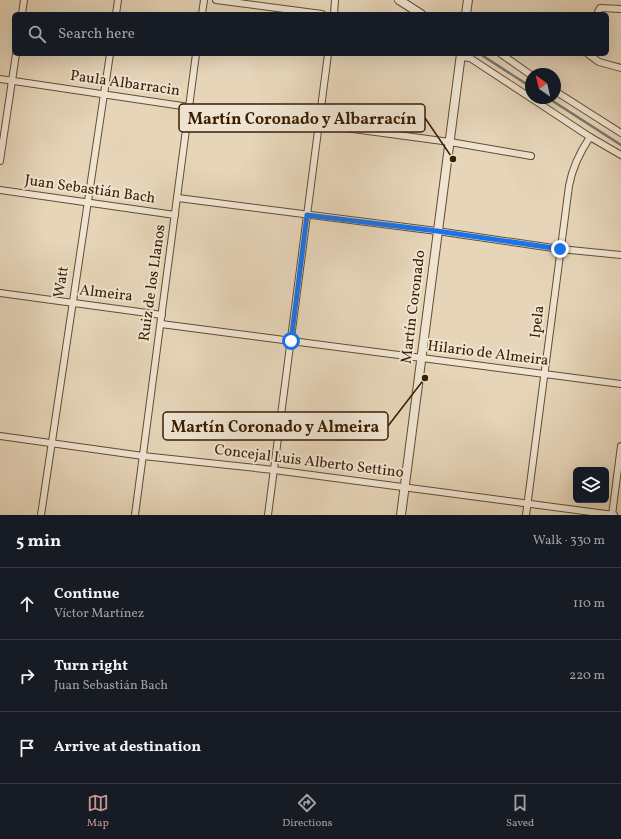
<!DOCTYPE html>
<html lang="en">
<head>
<meta charset="utf-8">
<style>
  body { margin:0; font-family:Vollkorn,serif; background:#242831; color:#f1f3f6 }
  .controls { position:absolute; right:12px; bottom:12px; display:grid; overflow:hidden; border-radius:6px; box-shadow:0 4px 16px #0002 }
  .controls button { width:36px; height:36px; display:grid; place-items:center; padding:0; border:0; border-bottom:1px solid #363941; background:#171b24; color:#f1f3f6; font:20px sans-serif }
  .compass { position:absolute; left:525px; top:68px; width:36px; height:36px; border-radius:50%; background:#171b24; box-shadow:0 4px 16px #0002; rotate:326deg }
  .stop { position:absolute; width:12px; height:12px; margin:-9px; border:3px solid #1a73e8; border-radius:50%; background:#fff }
  .stop.end { background:#1a73e8; border-color:#fff; box-shadow:0 1px 4px #0008 }
  .list { margin:0; padding:0; list-style:none }
  h2 { display:flex; justify-content:space-between; align-items:center; height:52px; margin:0; padding:0 16px; font-size:17px }
  h2 small { font-size:13px; font-weight:400; color:#9ea1a6 }
  .list li { display:grid; grid-template-columns:26px 1fr auto; gap:12px; align-items:center; box-sizing:border-box; height:72px; padding:0 16px; border-top:1px solid #363941 }
  .list b { display:block; font-size:15px; white-space:nowrap }
  .list p { margin:0; font-size:13px; white-space:nowrap; color:#9ea1a6 }
  .list em { font-size:13px; font-style:normal; color:#9ea1a6 }
  .icon { flex:none; width:22px; height:22px; fill:none; stroke:currentColor; stroke-width:2; stroke-linecap:round; stroke-linejoin:round }
  .map { position:relative; flex:none; width:621px; height:515px; overflow:hidden }
  .search { position:absolute; background:#171b24; box-shadow:0 4px 16px #0002; left:12px; right:12px; top:12px; height:44px; display:flex; align-items:center; gap:10px; box-sizing:border-box; padding:0 14px; border-radius:6px; color:#9ea1a6; font-size:15px }
  .sheet { height:268px; background:#171b24 }
  nav { display:flex; justify-content:space-around; align-items:center; box-sizing:border-box; height:56px; border-top:1px solid #363941; background:#171b24; font-size:11px; color:#9ea1a6 }
  nav a { display:grid; justify-items:center; gap:2px }
  nav .on { color:#c59692 }
  .map>svg:first-child { display:block }
  .lines { fill:none; stroke-linecap:round; stroke-linejoin:round }
  .stream { stroke:#73796f; stroke-width:2.5 }
  .minor-casing { stroke:#644c2e; stroke-width:8 }
  .tertiary-casing { stroke:#644c2e; stroke-width:10 }
  .minor { stroke:#efe4d2; stroke-width:6 }
  .tertiary { stroke:#efe4d2; stroke-width:8 }
  .route { stroke:#1a73e8; stroke-width:5 }
  .labels { text-anchor:middle; dominant-baseline:central; stroke-width:4; stroke-linejoin:round; paint-order:stroke }
  .street-label { font-size:15px; fill:#381e00; stroke:#efe4d2 }
  .leader { fill:none; stroke:#381e00; stroke-width:1.5 }
  .callout-dot { fill:#381e00; stroke:#efe4d2; stroke-width:1.5 }
  .callout { fill:#efe4d2; stroke:#381e00; stroke-width:1.5 }
  .callout-label { font-size:16px; text-anchor:middle; font-weight:bold; fill:#381e00 }
</style>
</head>
<body>
<div class="map">
<svg width="621" height="515" viewBox="0 0 621 515">
  <rect width="100%" height="100%" fill="#e6d5b9"/>
  <filter id="stains"><feTurbulence type="fractalNoise" baseFrequency=".005" numOctaves="4"/><feColorMatrix values="0 0 0 0 .2 0 0 0 0 .09 0 0 0 0 .02 0 0 0 .5 -.17"/></filter>
  <radialGradient id="worn" r=".72"><stop offset=".6" stop-color="#630" stop-opacity="0"/><stop offset="1" stop-color="#630" stop-opacity=".3"/></radialGradient>
  <g class="lines">
    <g class="stream">
      <polyline points="480,54 531,87"/>
      <polyline points="548,98 621,145"/>
    </g>
    <defs>
      <g id="minor">
        <polyline points="216,0 322,14"/>
        <polyline points="22,14 24,0"/>
        <polyline points="116,14 118,0"/>
        <polyline points="202,14 204,0"/>
        <polyline points="334,14 335,0"/>
        <polyline points="597,14 600,8 621,9"/>
        <polyline points="501,54 531,75"/>
        <polyline points="588,54 599,62 621,68"/>
        <polyline points="460,57 470,58 531,98"/>
        <polyline points="0,79 189,107 450,142 531,156"/>
        <polyline points="555,91 621,133"/>
        <polyline points="531,98 590,137 621,155"/>
        <polyline points="0,161 16,54"/>
        <polyline points="0,190 175,215"/>
        <polyline points="178,198 437,231 560,249 621,255"/>
        <polyline points="0,293 162,315"/>
        <polyline points="161,324 621,384"/>
        <polyline points="0,436 143,456 274,470 614,515"/>
        <polyline points="41,515 110,54"/>
        <polyline points="135,515 196,54"/>
        <polyline points="268,515 328,54"/>
        <path d="M526,515L569,186C572,169 580,152 590,137"/>
        <polyline points="612,515 621,446"/>
      </g>
      <g id="tertiary">
        <polyline points="399,0 421,14"/>
        <polyline points="466,14 468,0"/>
        <polyline points="401,515 461,54"/>
      </g>
    </defs>
    <use href="#minor" class="minor-casing"/>
    <use href="#tertiary" class="tertiary-casing"/>
    <use href="#minor" class="minor"/>
    <use href="#tertiary" class="tertiary"/>
  </g>
  <g class="lines">
    <polyline class="route" points="291,341 307,215 437,231 560,249"/>
  </g>
  <g class="labels">
    <g class="street-label">
      <text transform="translate(125 84) rotate(8)">Paula Albarracin</text>
      <text transform="translate(90 190) rotate(8)">Juan Sebastián Bach</text>
      <text transform="translate(62 282) rotate(-81)">Watt</text>
      <text transform="translate(153 283) rotate(-82)">Ruiz de los Llanos</text>
      <text transform="translate(106 294) rotate(7)">Almeira</text>
      <text transform="translate(414 307) rotate(-83)">Martín Coronado</text>
      <text transform="translate(538 322) rotate(-83)">Ipela</text>
      <text transform="translate(488 354) rotate(7)">Hilario de Almeira</text>
      <text transform="translate(309 462) rotate(7)">Concejal Luis Alberto Settino</text>
    </g>
  </g>
  <path class="leader" d="M453 159L425 118M425 378L388 426"/>
  <g class="callout-dot">
    <circle cx="453" cy="159" r="4"/>
    <circle cx="425" cy="378" r="4"/>
  </g>
  <g class="callout">
    <rect x="179" y="104" width="246" height="28" rx="4"/>
    <rect x="163" y="412" width="225" height="28" rx="4"/>
  </g>
  <g class="callout-label">
    <text x="302" y="124">Martín Coronado y Albarracín</text>
    <text x="275" y="432">Martín Coronado y Almeira</text>
  </g>
  <rect width="100%" height="100%" filter="url(#stains)"/>
  <rect width="100%" height="100%" fill="url(#worn)"/>
</svg>
<div class="controls">
<button><svg class="icon" aria-label="layers" viewBox="0 0 24 24"><path d="M12 4l9 5-9 5-9-5zM3 14l9 5 9-5"/></svg></button>
</div>
<svg class="compass" viewBox="-18 -18 36 36"><path d="M0-13l5 13h-10z" fill="#e53935"/><path d="M0 13l5-13h-10z" fill="#9ea1a6"/></svg>
<div class="stop" style="left:291px;top:341px"></div>
<div class="stop end" style="left:560px;top:249px"></div>
<div class="search"><svg class="icon" aria-label="search" viewBox="0 0 24 24"><circle cx="10" cy="10" r="6"/><path d="M15 15l6 6"/></svg>Search here</div>
</div>
<section class="sheet">
<h2>5 min<small>Walk · 330 m</small></h2>
<ul class="list">
<li><svg class="icon" aria-label="ahead" viewBox="0 0 24 24"><path d="M12 20V5M6 11l6-6 6 6"/></svg><div><b>Continue</b><p>Víctor Martínez</p></div><em>110 m</em></li>
<li><svg class="icon" aria-label="right" viewBox="0 0 24 24"><path d="M7 20v-9h11M14 6l5 5-5 5"/></svg><div><b>Turn right</b><p>Juan Sebastián Bach</p></div><em>220 m</em></li>
<li><svg class="icon" aria-label="arrive" viewBox="0 0 24 24"><path d="M6 21V4h12l-3 4 3 4H6"/></svg><div><b>Arrive at destination</b></div></li>
</ul>
</section>
<nav>
<a class="on"><svg class="icon" aria-label="map" viewBox="0 0 24 24"><path d="M3 6l6-2 6 2 6-2v14l-6 2-6-2-6 2zM9 4v14M15 6v14"/></svg>Map</a>
<a><svg class="icon" aria-label="directions" viewBox="0 0 24 24"><path d="M12 3l9 9-9 9-9-9zM9 14v-3h6M13 9l2 2-2 2"/></svg>Directions</a>
<a><svg class="icon" aria-label="saved" viewBox="0 0 24 24"><path d="M7 4h10v16l-5-4-5 4z"/></svg>Saved</a>
</nav>
</body>
</html>
